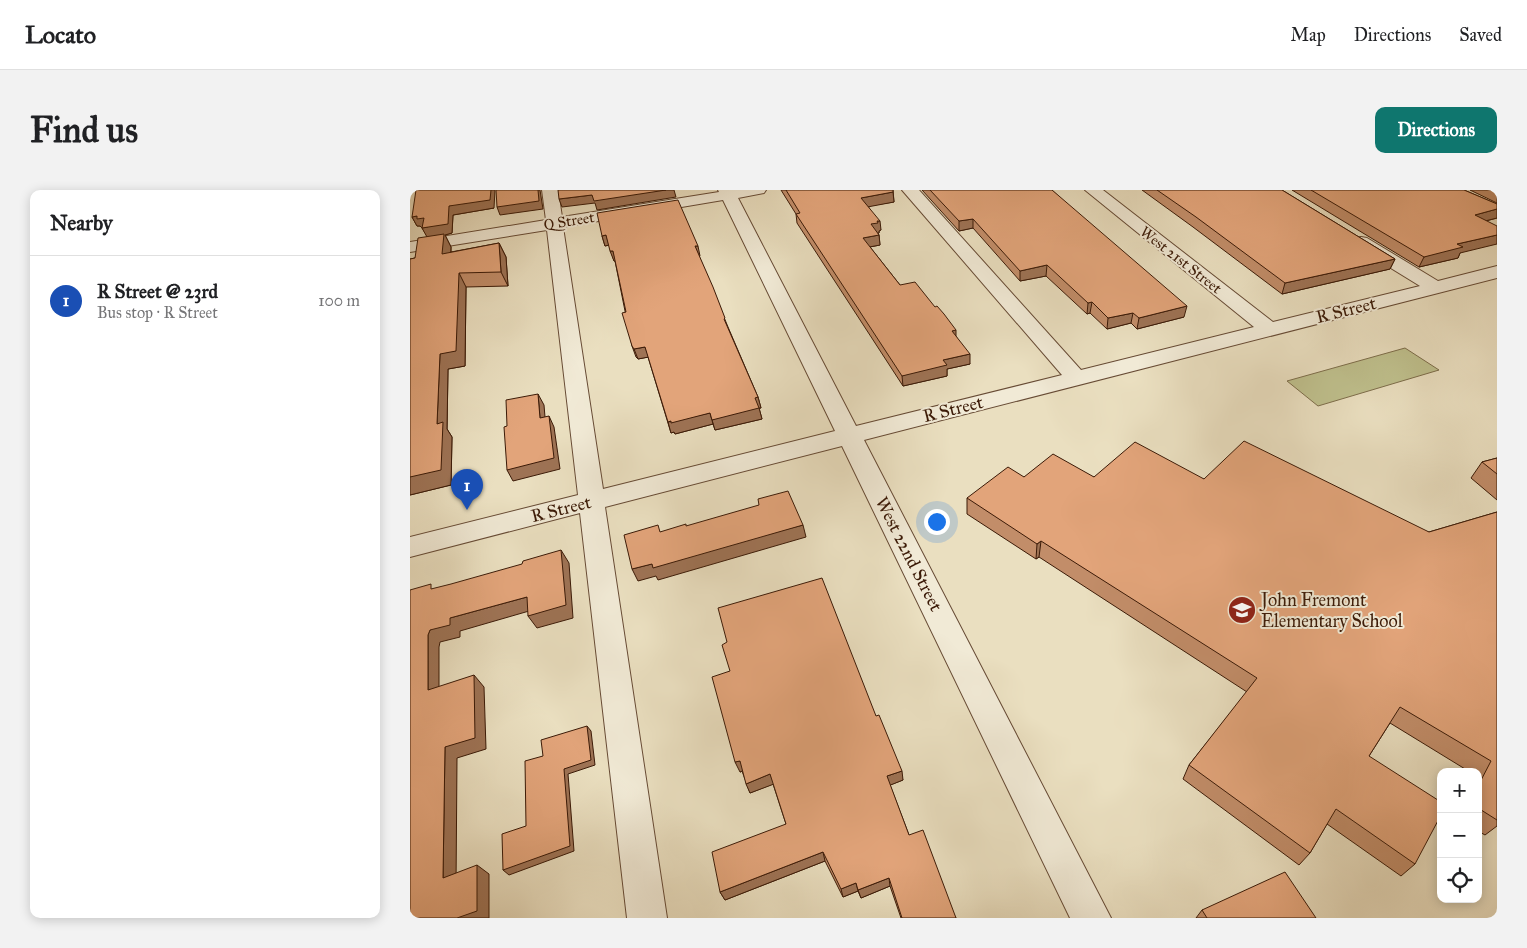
<!DOCTYPE html>
<html lang="en">
<head>
<meta charset="utf-8">
<style>
  body { margin:0; font-family:"IM FELL Great Primer",serif; background:#f2f2f2; color:#202124 }
  .controls { position:absolute; right:15px; bottom:15px; display:grid; overflow:hidden; border-radius:10px; box-shadow:0 2px 12px #0003 }
  .controls button { width:45px; height:45px; display:grid; place-items:center; padding:0; border:0; border-bottom:1px solid #e0e0e0; background:#fff; color:#202124; font:25px sans-serif }
  .you { position:absolute; left:526px; top:331px; width:18px; height:18px; margin:-12px; border:4px solid #fff; border-radius:50%; background:#1a73e8; box-shadow:0 0 0 8px #1a73e833 }
  .badge { display:grid; place-items:center; width:32px; height:32px; border-radius:50%; background:#0f766e; color:#fff; font-size:16px; font-weight:700 }
  .pin { position:absolute; translate:-50% -41px; filter:drop-shadow(0 1px 2px #0008) }
  .pin::after { content:''; position:absolute; top:26px; width:18px; height:15px; background:inherit; clip-path:polygon(0 0,100% 0,50% 100%) }
  .list { margin:0; padding:0; list-style:none }
  h2 { display:flex; justify-content:space-between; align-items:center; height:65px; margin:0; padding:0 20px; font-size:21px }
  h2 small { font-size:16px; font-weight:400; color:#757577 }
  .list li { display:grid; grid-template-columns:32px 1fr auto; gap:15px; align-items:center; box-sizing:border-box; height:90px; padding:0 20px; border-top:1px solid #e0e0e0 }
  .list b { display:block; font-size:19px; white-space:nowrap }
  .list p { margin:0; font-size:16px; white-space:nowrap; color:#757577 }
  .list em { font-size:16px; font-style:normal; color:#757577 }
  .icon { flex:none; width:28px; height:28px; fill:none; stroke:currentColor; stroke-width:2; stroke-linecap:round; stroke-linejoin:round }
  .map { position:relative; flex:none; width:1087px; height:728px; overflow:hidden; border-radius:10px }
  header { display:flex; align-items:center; gap:30px; box-sizing:border-box; height:70px; padding:0 25px; background:#fff; border-bottom:1px solid #e0e0e0 }
  header strong { font-size:24px }
  nav { display:flex; gap:28px; margin-inline-start:auto; font-size:18px }
  .intro { display:flex; align-items:center; justify-content:space-between; box-sizing:border-box; height:120px; padding:0 30px }
  h1 { margin:0; font-size:35px }
  .button { padding:12px 22px; border-radius:10px; background:#0f766e; color:#fff; font-size:18px; font-weight:700 }
  main { display:flex; gap:30px; padding:0 30px }
  aside { flex:1; background:#fff; border-radius:10px; box-shadow:0 2px 12px #0003 }
  .map>svg:first-child { display:block }
  .green { fill:#bfc08d; stroke:#7d6d4a }
  .lines { fill:none; stroke-linecap:round; stroke-linejoin:round }
  .minor-casing { stroke:#674b35; stroke-width:2 }
  .minor { fill:#f1ead6; fill-rule:evenodd }
  .wall { fill:#c28d69; stroke:#3b1a07 }
  .shaded-wall { fill:#9e7355; stroke:#3b1a07 }
  .building { fill:#e2a47a; stroke:#3b1a07 }
  .labels { text-anchor:middle; dominant-baseline:central; stroke-width:4; stroke-linejoin:round; paint-order:stroke }
  .far-street-label { font-size:15px; fill:#3b1a07; stroke:#f1ead6 }
  .street-label { font-size:18px; fill:#3b1a07; stroke:#f1ead6 }
  .poi-label { font-size:18px; fill:#3b1a07; stroke:#f1ead6; text-anchor:start }
</style>
</head>
<body>
<header>
<strong>Locato</strong>
<nav><a>Map</a><a>Directions</a><a>Saved</a></nav>
</header>
<div class="intro"><h1>Find us</h1><a class="button">Directions</a></div>
<main>
<aside>
<h2>Nearby<small></small></h2>
<ul class="list">
<li><span class="badge" style="background:#1a4fb4">1</span><div><b>R Street @ 23rd</b><p>Bus stop · R Street</p></div><em>100 m</em></li>
</ul>
</aside>
<div class="map">
<svg width="1087" height="728" viewBox="0 0 1087 728">
  <rect width="100%" height="100%" fill="#eadfc0"/>
  <filter id="stains"><feTurbulence type="fractalNoise" baseFrequency=".004" numOctaves="4"/><feColorMatrix values="0 0 0 0 .2 0 0 0 0 .09 0 0 0 0 .02 0 0 0 .5 -.17"/></filter>
  <radialGradient id="worn" r=".72"><stop offset=".6" stop-color="#630" stop-opacity="0"/><stop offset="1" stop-color="#630" stop-opacity=".3"/></radialGradient>
  <polygon class="green" points="995,158 1029,180 908,216 877,191"/>
  <g class="lines">
    <defs>
      <path id="minor" d="M132,0H148L152,27L309,2L308,0H356L354,3L328,8L446,236L652,185L492,0H509L671,180L844,137L675,0H693L863,132L1010,96L945,56L942,52L945,48L951,47L957,48L1028,91L1087,76V88L454,250L701,728H660L432,256L195,317L257,728H217L170,323L0,367V347L168,305L137,40L0,62V52L136,30ZM313,10L425,241L193,299L153,37Z"/>
    </defs>
    <use href="#minor" class="minor-casing"/>
    <use href="#minor" class="minor"/>
  </g>
  <g class="wall">
    <polygon points="371,0 483,0 484,12 458,16 471,40 469,41 469,43 468,43 469,45 470,55 460,57 490,95 546,146 560,174 537,179 537,186 493,196 387,33 386,24"/>
    <polygon points="512,0 642,0 774,127 727,139 721,133 697,139 680,123 677,124 636,86 610,91 563,38 549,41"/>
    <polygon points="732,0 872,0 985,69 980,79 872,104 783,37"/>
    <polygon points="882,0 1054,0 1087,14 1087,28 1076,31 1050,63 1048,68 1009,77"/>
    <polygon points="1060,0 1087,0 1087,13"/>
    <polygon points="84,18 43,25 42,43 35,45 41,57 41,62 89,53 96,67 98,96 56,97 55,176 38,179 37,239 42,247 41,295 0,305 0,69 5,68 17,46 12,38 10,36 7,36 2,27"/>
    <polygon points="192,46 290,66 289,66 318,137 348,207 351,218 349,218 352,229 305,240 303,234 265,244 264,242 261,243 238,167 228,169 226,167 222,156 205,71 204,71 199,55 195,56"/>
    <polygon points="1087,268 1087,310 1061,288 1072,272"/>
    <polygon points="614,287 684,287 794,289 1019,342 1087,322 1087,636 1075,645 1068,641 1068,582 1060,582 980,533 959,566 1005,674 991,686 917,634 900,663 889,675 773,589 779,575 837,502 629,367 626,369 557,324 557,308"/>
    <polygon points="466,526 493,590 480,595 499,645 546,728 491,728 480,696 451,708 448,701 433,707 415,671 315,710 310,702 376,634 363,594 340,603 332,581 330,582"/>
    <polygon points="792,720 906,728 786,728"/>
  </g>
  <g class="shaded-wall">
    <polygon points="81,0 85,0 84,18 43,25 42,43 35,45 41,57 40,77 17,47 12,38 39,16"/>
    <polygon points="128,0 130,0 133,19 90,25 87,17"/>
    <polygon points="256,0 264,0 266,7 187,20 185,13 152,17 149,9 182,5"/>
    <polygon points="483,2 484,12 452,18 451,8"/>
    <polygon points="1087,19 1087,28 1059,35 1065,25"/>
    <polygon points="7,26 14,28 18,37 12,38 10,36 7,36 2,27"/>
    <polygon points="563,29 563,38 549,41 549,31"/>
    <polygon points="467,31 470,31 471,40 469,41 469,43 462,44 461,34"/>
    <polygon points="196,45 199,55 195,56 192,46"/>
    <polygon points="469,45 470,55 454,58 453,48"/>
    <polygon points="1087,45 1087,54 1050,63 1048,68 1009,77 1014,67 1047,54"/>
    <polygon points="89,53 96,67 98,96 91,82"/>
    <polygon points="285,56 288,56 290,66 288,66"/>
    <polygon points="200,61 203,61 206,71 204,71"/>
    <polygon points="985,69 980,79 872,104 875,93"/>
    <polygon points="637,75 636,86 610,91 610,81"/>
    <polygon points="49,83 56,97 55,176 38,179 37,239 42,247 41,295 0,305 0,287 27,234 30,164"/>
    <polygon points="682,112 680,123 677,124 678,113"/>
    <polygon points="777,116 774,127 727,139 729,128"/>
    <polygon points="723,123 721,133 697,139 698,128"/>
    <polygon points="546,140 546,150 542,141"/>
    <polygon points="235,157 239,167 228,169 224,159"/>
    <polygon points="560,164 560,174 537,179 537,186 493,196 492,186 533,170"/>
    <polygon points="128,204 134,215 136,239 130,228"/>
    <polygon points="348,207 351,218 349,218 352,229 305,240 302,230 345,208"/>
    <polygon points="300,223 303,234 265,244 264,242 261,243 258,232"/>
    <polygon points="139,226 144,237 150,279 103,291 97,280"/>
    <polygon points="393,335 396,347 248,390 246,386 228,391 222,379"/>
    <polygon points="631,351 629,367 626,369 627,354"/>
    <polygon points="151,360 159,373 163,428 127,438 118,426"/>
    <polygon points="117,407 126,419 50,441 50,447 30,452 29,457 29,512 18,500 18,445 20,440 40,428"/>
    <polygon points="64,485 74,497 76,559 47,568 46,697 33,688 35,557"/>
    <polygon points="177,536 181,541 185,575 158,584 164,661 99,685 93,680 154,579"/>
    <polygon points="330,571 334,580 330,582 325,572"/>
    <polygon points="492,581 493,590 478,596 477,586"/>
    <polygon points="360,584 364,594 340,603 336,594"/>
    <polygon points="413,662 415,671 315,710 310,702"/>
    <polygon points="67,675 79,684 79,728 47,728"/>
    <polygon points="479,688 480,696 451,708 448,700"/>
    <polygon points="446,693 448,701 433,707 431,699"/>
  </g>
  <g class="building">
    <polygon points="6,0 81,0 80,10 39,16 38,34 12,38 14,28 7,29 7,26 2,27"/>
    <polygon points="86,0 128,0 129,11 87,17"/>
    <polygon points="148,0 256,0 184,11 182,5 149,9"/>
    <polygon points="376,0 483,0 483,2 451,8 470,31 467,31 468,33 461,34 469,45 453,48 490,95 505,92 525,117 527,116 534,124 546,140 542,141 560,164 533,170 537,175 492,186 386,24 390,23"/>
    <polygon points="520,0 642,0 777,116 729,128 723,123 698,128 682,112 678,113 637,75 610,81 563,29 549,31"/>
    <polygon points="747,0 872,0 985,69 875,93 786,27"/>
    <polygon points="901,0 1054,0 1087,14 1087,19 1065,25 1087,36 1087,45 1047,54 1053,57 1014,67"/>
    <polygon points="268,10 288,56 285,56 303,97 315,128 314,129 348,207 345,208 349,218 302,230 300,223 261,233 261,231 258,232 235,157 224,159 222,156 212,123 216,122 203,61 200,61 196,45 192,46 187,23"/>
    <polygon points="34,44 32,64 89,53 91,82 49,83 46,161 30,164 27,234 33,232 31,280 0,287 0,69 5,68 8,48"/>
    <polygon points="128,204 130,228 139,226 144,268 97,280 94,237 97,236 96,210"/>
    <polygon points="834,251 1019,342 1087,322 1087,630 1068,618 1068,596 1081,571 990,517 959,566 1031,612 1031,625 1005,674 926,619 900,663 779,575 847,488 631,351 627,354 557,308 598,277 614,287 643,264 684,287 725,252 794,289"/>
    <polygon points="1087,268 1087,284 1072,272"/>
    <polygon points="378,301 393,335 243,378 242,374 222,379 214,345 248,335 250,342 276,334 276,336 349,315 348,309"/>
    <polygon points="151,360 156,415 118,426 117,407 40,428 40,435 20,440 18,445 18,500 64,485 65,548 35,557 33,688 67,675 67,721 47,728 0,728 0,400 21,394 21,399 41,394 112,374 113,371"/>
    <polygon points="412,388 466,526 469,525 492,581 477,586 499,645 513,640 546,728 492,728 479,688 448,700 446,693 431,699 413,662 310,702 302,662 376,634 360,584 336,594 330,571 325,572 302,487 320,481 312,455 317,452 308,418"/>
    <polygon points="177,536 181,570 154,579 160,656 93,680 92,644 116,636 115,571 133,566 131,550"/>
    <polygon points="875,682 906,728 797,728 792,720"/>
  </g>
  <defs>
    <symbol id="school-disc" viewBox="-11 -11 22 22"><circle r="9.5" fill="#8f2418" stroke="#f1ead6"/><path d="M0-5L7-2L0 1L-7-2ZM-4 1L0 2.5L4 1V4Q0 6-4 4Z" fill="#fff"/></symbol>
  </defs>
  <g fill-rule="evenodd">
    <use href="#school-disc" x="816" y="404" width="32" height="32"/>
  </g>
  <g class="labels">
    <g class="far-street-label">
      <text transform="translate(159 31) rotate(-9)">Q Street</text>
      <text transform="translate(771 70) rotate(38)">West 21st Street</text>
    </g>
    <g class="street-label">
      <text transform="translate(936 120) rotate(-14)">R Street</text>
      <text transform="translate(543 219) rotate(-14)">R Street</text>
      <text transform="translate(151 319) rotate(-14)">R Street</text>
      <text transform="translate(499 364) rotate(63)">West 22nd Street</text>
    </g>
    <g class="poi-label">
      <text x="851" y="410">John Fremont<tspan x="851" dy="21">Elementary School</tspan></text>
    </g>
  </g>
  <rect width="100%" height="100%" filter="url(#stains)"/>
  <rect width="100%" height="100%" fill="url(#worn)"/>
</svg>
<div class="controls">
<button>+</button>
<button>−</button>
<button><svg class="icon" aria-label="locate" viewBox="0 0 24 24"><circle cx="12" cy="12" r="6"/><path d="M12 2v4M12 18v4M2 12h4M18 12h4"/></svg></button>
</div>
<div class="you"></div>
<div class="pin badge" style="left:57px;top:320px;background:#1a4fb4">1</div>
</div>
</main>
</body>
</html>
